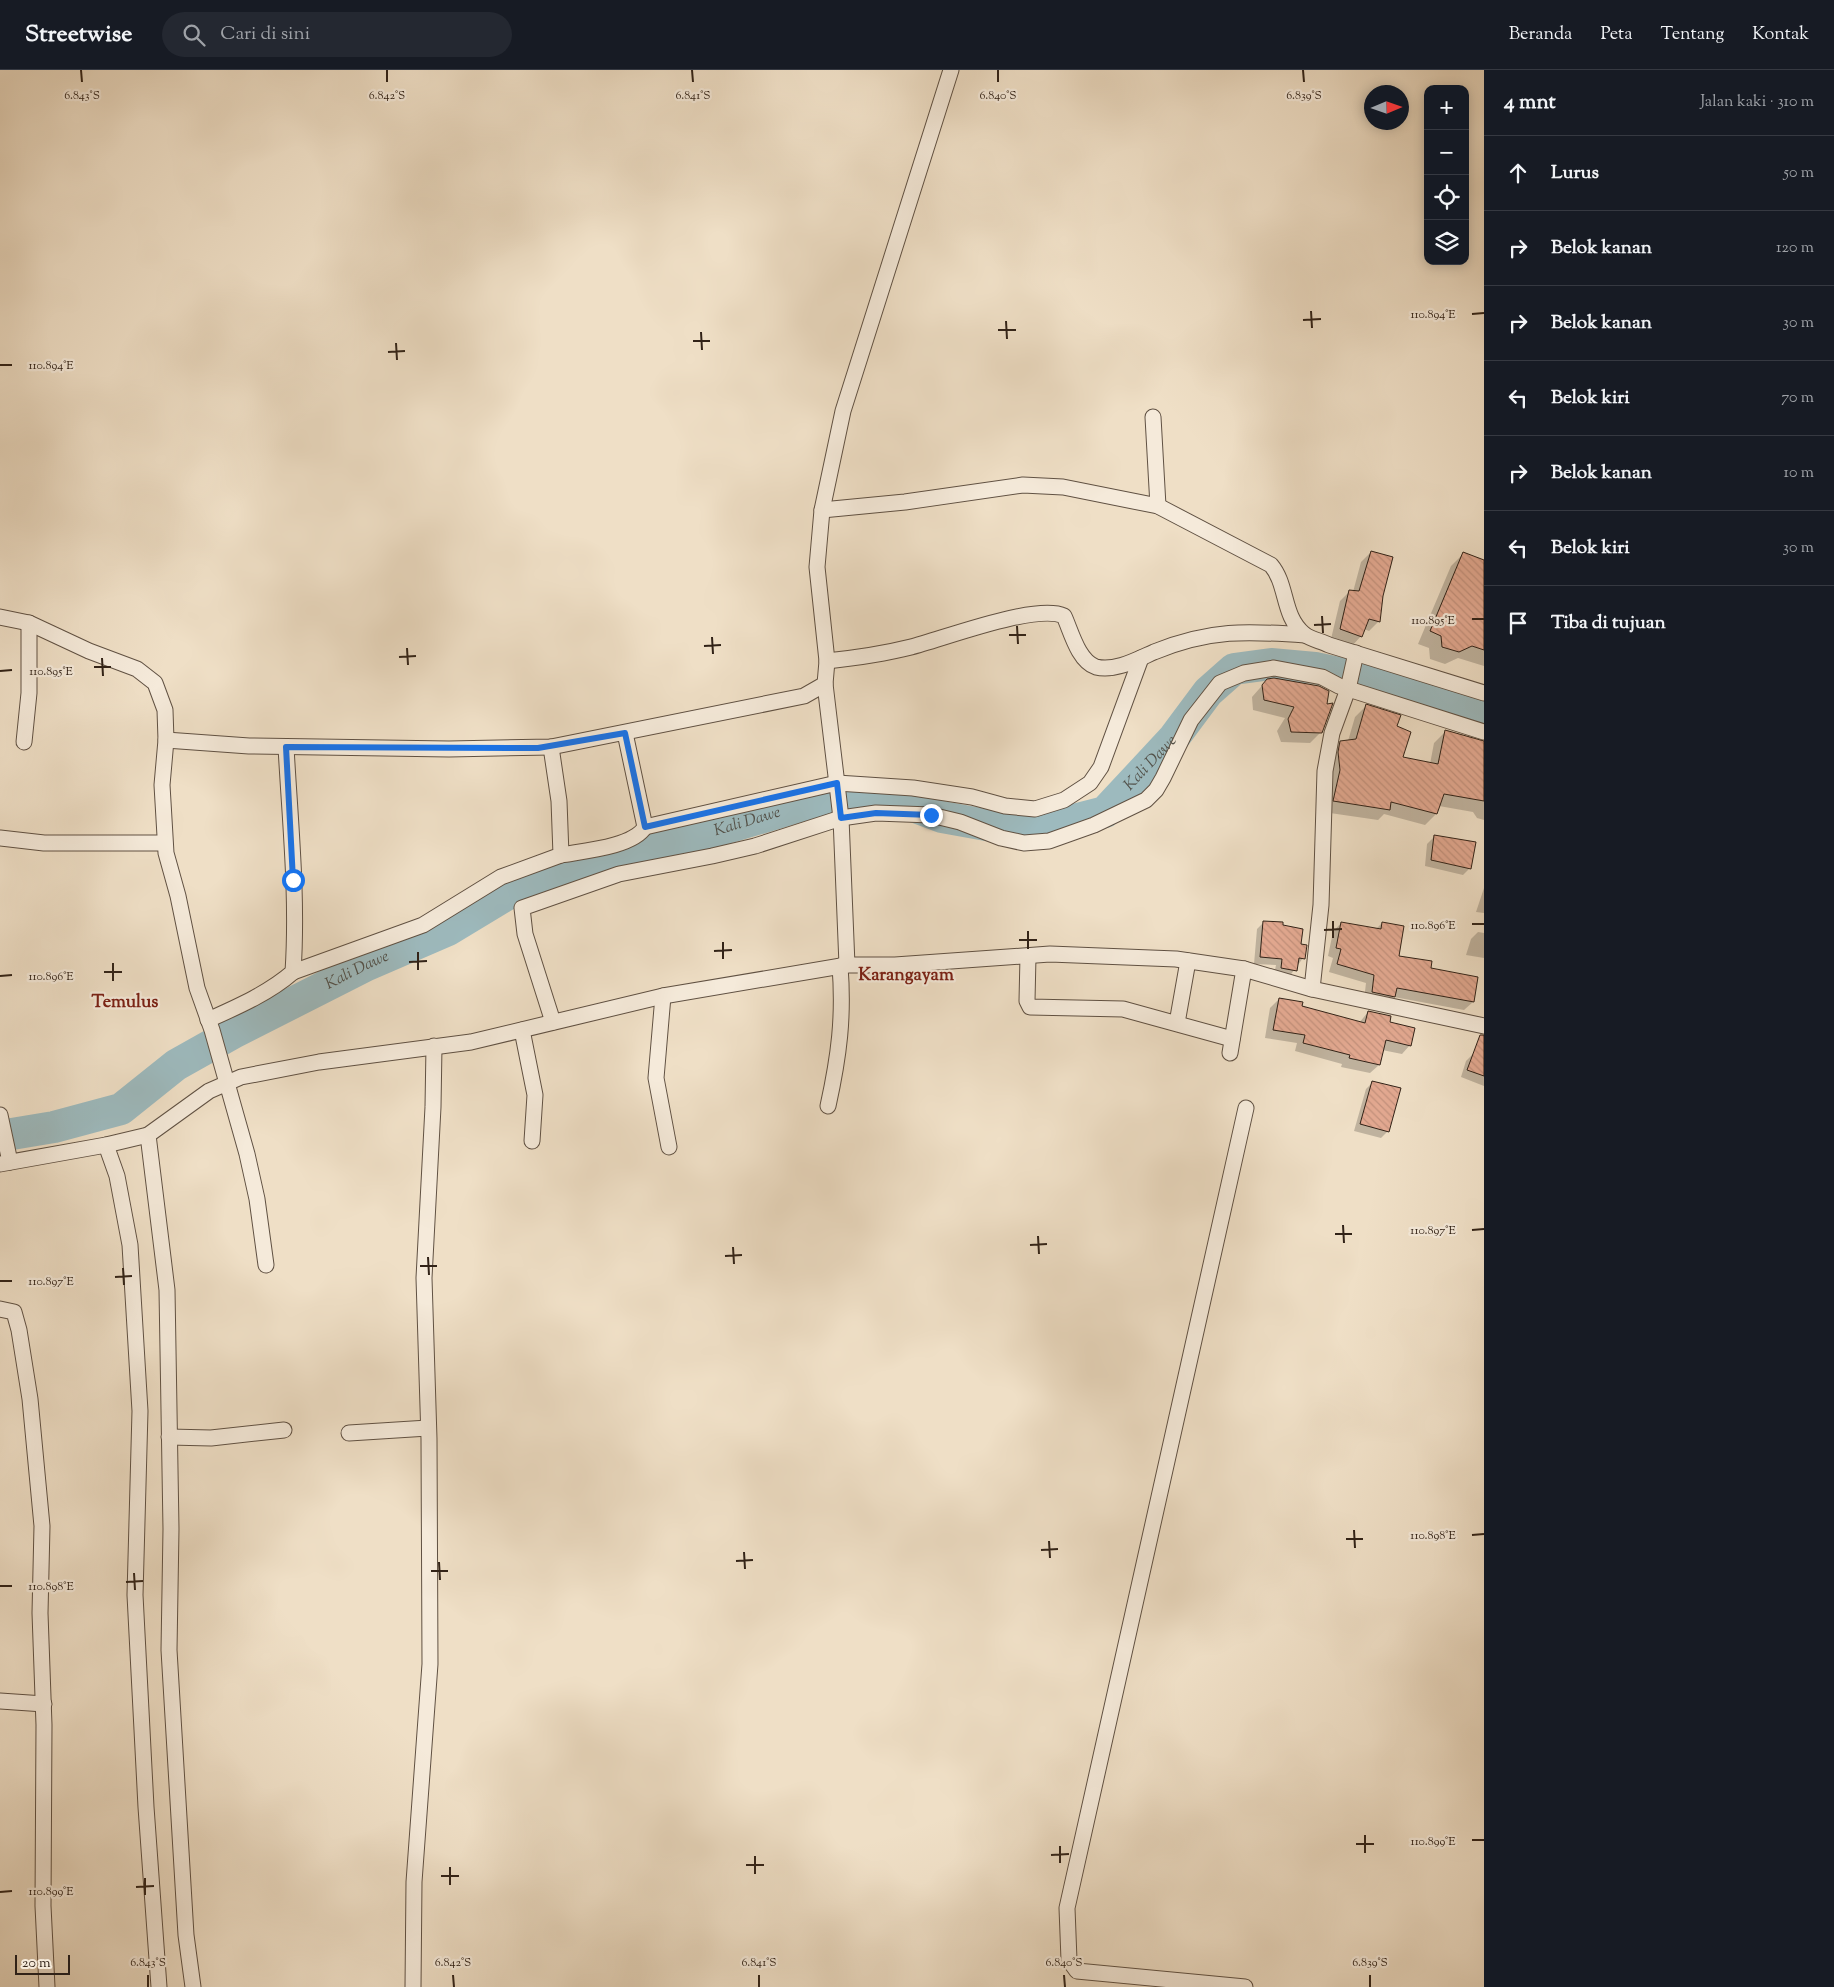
<!DOCTYPE html>
<html lang="id">
<head>
<meta charset="utf-8">
<style>
  body { margin:0; font-family:"Sorts Mill Goudy",serif; background:#242831; color:#f1f3f6 }
  .controls { position:absolute; right:15px; top:15px; display:grid; overflow:hidden; border-radius:10px; box-shadow:0 2px 12px #0003 }
  .controls button { width:45px; height:45px; display:grid; place-items:center; padding:0; border:0; border-bottom:1px solid #363941; background:#171b24; color:#f1f3f6; font:25px sans-serif }
  .compass { position:absolute; left:1364px; top:15px; width:45px; height:45px; border-radius:50%; background:#171b24; box-shadow:0 2px 12px #0003; rotate:88deg }
  .scale { position:absolute; left:15px; bottom:12px; width:55px; box-sizing:border-box; padding-left:5px; border:2px solid #312217; border-top:0; font-size:14px; line-height:18px; white-space:nowrap; color:#312217; -webkit-text-stroke:4px #f5eada; paint-order:stroke }
  .stop { position:absolute; width:15px; height:15px; margin:-11px; border:4px solid #1a73e8; border-radius:50%; background:#fff }
  .stop.end { background:#1a73e8; border-color:#fff; box-shadow:0 1px 5px #0008 }
  .list { margin:0; padding:0; list-style:none }
  h2 { display:flex; justify-content:space-between; align-items:center; height:65px; margin:0; padding:0 20px; font-size:21px }
  h2 small { font-size:16px; font-weight:400; color:#9ea1a6 }
  .list li { display:grid; grid-template-columns:32px 1fr auto; gap:15px; align-items:center; box-sizing:border-box; height:75px; padding:0 20px; border-top:1px solid #363941 }
  .list b { display:block; font-size:19px; white-space:nowrap }
  .list em { font-size:16px; font-style:normal; color:#9ea1a6 }
  .icon { flex:none; width:28px; height:28px; fill:none; stroke:currentColor; stroke-width:2; stroke-linecap:round; stroke-linejoin:round }
  .map { position:relative; flex:none; width:1484px; height:1917px; overflow:hidden }
  header { display:flex; align-items:center; gap:30px; box-sizing:border-box; height:70px; padding:0 25px; background:#171b24; border-bottom:1px solid #363941 }
  header strong { font-size:24px }
  nav { display:flex; gap:28px; margin-inline-start:auto; font-size:18px }
  .search { width:350px; height:45px; background:#242831; display:flex; align-items:center; gap:12px; box-sizing:border-box; padding:0 18px; border-radius:28px; color:#9ea1a6; font-size:19px }
  main { display:flex }
  aside { flex:1; background:#171b24 }
  .map>svg:first-child { display:block }
  .shadow { fill:#0003 }
  .lines { fill:none; stroke-linecap:round; stroke-linejoin:round }
  .river { stroke:#9dbabe; stroke-width:32 }
  .building { fill:url(#building-back-hatch); stroke:#312217 }
  .minor-casing { stroke:#605143; stroke-width:17 }
  .minor { stroke:#f5eada; stroke-width:15 }
  .route { stroke:#1a73e8; stroke-width:6 }
  .ticks { fill:none; stroke:#312217; stroke-width:2 }
  .labels { text-anchor:middle; dominant-baseline:central; stroke-width:4.5; stroke-linejoin:round; paint-order:stroke }
  .water-label { font-size:16px; font-style:italic; fill:#515049; stroke:#f5eada }
  .quarter-label { font-size:18px; font-weight:bold; fill:#7a1f14; stroke:#f5eada }
  .ticks-label { font-size:12px; text-anchor:middle; fill:#312217; stroke:#f5eada; stroke-width:4.5; stroke-linejoin:round; paint-order:stroke }
</style>
</head>
<body>
<header>
<strong>Streetwise</strong>
<div class="search"><svg class="icon" aria-label="search" viewBox="0 0 24 24"><circle cx="10" cy="10" r="6"/><path d="M15 15l6 6"/></svg>Cari di sini</div>
<nav><a>Beranda</a><a>Peta</a><a>Tentang</a><a>Kontak</a></nav>
</header>
<main>
<div class="map">
<svg width="1484" height="1917" viewBox="0 0 1484 1917">
  <defs>
    <pattern id="building-back-hatch" width="6" height="6" patternUnits="userSpaceOnUse" patternTransform="scale(1.25)"><rect width="6" height="6" fill="#e2a890"/><path d="M-1 5l2 2M0 0l6 6M5-1l2 2" fill="none" stroke="#c2907b"/></pattern>
  </defs>
  <rect width="100%" height="100%" fill="#efdfc6"/>
  <filter id="stains"><feTurbulence type="fractalNoise" baseFrequency=".004" numOctaves="4"/><feColorMatrix values="0 0 0 0 .2 0 0 0 0 .09 0 0 0 0 .02 0 0 0 .5 -.17"/></filter>
  <radialGradient id="worn" r=".72"><stop offset=".6" stop-color="#630" stop-opacity="0"/><stop offset="1" stop-color="#630" stop-opacity=".3"/></radialGradient>
  <g class="shadow">
    <polygon points="1371,482 1382,526 1379,551 1369,561 1364,559 1361,566 1352,576 1331,569 1340,531 1350,521 1353,522 1361,492"/>
    <polygon points="1464,483 1484,492 1484,596 1458,588 1445,594 1430,589 1429,578 1418,574 1451,496"/>
    <polygon points="1267,610 1321,662 1310,673 1281,672 1277,661 1285,648 1253,640 1252,627"/>
    <polygon points="1366,636 1396,656 1401,687 1430,694 1434,673 1446,661 1484,672 1484,750 1477,748 1473,742 1439,736 1436,744 1425,755 1384,744 1378,750 1323,742 1329,684 1341,672 1348,671 1355,647"/>
    <polygon points="1434,767 1470,798 1463,805 1425,796 1427,774"/>
    <polygon points="1484,818 1484,843 1476,842"/>
    <polygon points="1264,852 1282,856 1299,875 1303,888 1289,907 1274,905 1276,895 1254,894 1257,859"/>
    <polygon points="1341,853 1376,859 1382,853 1398,887 1429,899 1477,908 1473,932 1464,940 1394,927 1386,935 1364,930 1366,913 1329,902 1333,888 1328,886 1333,862"/>
    <polygon points="1478,862 1484,863 1484,888 1466,885 1471,869"/>
    <polygon points="1279,929 1359,953 1368,942 1410,975 1402,984 1382,980 1379,995 1370,1003 1341,997 1342,994 1295,981 1297,973 1265,968 1270,938"/>
    <polygon points="1473,984 1484,988 1484,1016 1461,1007 1466,991"/>
    <polygon points="1373,1012 1388,1061 1381,1068 1354,1061 1366,1019"/>
  </g>
  <g class="lines">
    <path class="river" id="s1" d="M0,1066L54,1057L121,1039L176,995L233,963L367,895L448,860L516,819L586,793L693,768L834,726L889,727L942,747L1014,760L1058,754L1105,742L1173,669L1208,622L1234,599L1271,594L1315,598L1361,608L1484,645"/>
  </g>
  <g class="building">
    <polygon points="1371,481 1393,487 1383,526 1380,552 1369,549 1362,567 1340,559 1349,520 1359,521"/>
    <polygon points="1463,482 1484,490 1484,580 1472,576 1459,582 1442,577 1441,566 1430,561"/>
    <polygon points="1274,608 1319,616 1329,621 1327,634 1333,633 1322,663 1291,662 1288,649 1294,637 1264,630 1262,615 1267,609"/>
    <polygon points="1366,634 1401,645 1397,656 1411,662 1403,687 1438,694 1445,660 1484,671 1484,731 1444,724 1437,744 1391,732 1390,740 1333,731 1340,700 1338,682 1340,671 1356,669"/>
    <polygon points="1434,765 1476,772 1471,799 1431,790"/>
    <polygon points="1263,851 1283,852 1283,855 1303,859 1301,874 1307,875 1305,889 1299,888 1297,901 1281,898 1282,889 1260,887"/>
    <polygon points="1341,852 1381,859 1382,852 1404,856 1399,886 1432,891 1431,898 1478,907 1474,932 1397,918 1395,927 1372,922 1374,905 1337,894 1341,879 1336,878"/>
    <polygon points="1279,928 1303,932 1302,936 1365,953 1368,941 1391,946 1390,952 1415,958 1411,976 1386,970 1380,995 1349,988 1350,985 1303,973 1305,965 1273,960"/>
    <polygon points="1480,965 1484,965 1484,1006 1467,1000"/>
    <polygon points="1372,1011 1401,1018 1389,1062 1360,1054"/>
  </g>
  <g class="lines">
    <defs>
      <g id="minor">
        <polyline points="1153,347 1158,436"/>
        <path d="M822,440L905,432L1023,415L1063,417L1158,436L1271,495C1288,515 1282,546 1304,564C1310,569 1321,571 1329,575L1484,623"/>
        <polyline points="0,547 29,553 89,581 137,599 155,613 165,640 166,670 162,715 166,783 178,826 197,918 212,960 247,1084 257,1129 266,1195"/>
        <path d="M827,591C855,588 883,584 911,577C943,569 1036,533 1064,546C1071,561 1078,591 1096,597C1115,602 1138,589 1154,582C1210,559 1247,561 1305,565"/>
        <polyline points="825,614 841,748 847,895"/>
        <polyline points="166,670 249,676 449,679 551,677 804,626 825,614 827,591 817,497 822,440 843,341 951,0"/>
        <polyline points="24,672 29,623 29,553"/>
        <polyline points="645,757 837,713 913,718 972,727 1005,736 1035,739 1064,730 1090,713 1101,697 1141,588"/>
        <polyline points="0,768 44,773 164,773"/>
        <path d="M561,785C583,781 633,777 645,757L625,663"/>
        <polyline points="1028,886 1027,931 1030,937 1123,939 1232,969"/>
        <polyline points="293,902 423,855 501,807 561,785 559,731 551,677"/>
        <polyline points="1312,919 1321,835 1325,701 1332,663 1348,619 1356,583"/>
        <polyline points="663,926 656,1008 669,1077"/>
        <path d="M208,950C237,937 269,923 293,902C298,827 290,751 286,677"/>
        <polyline points="553,952 525,864 522,838 619,804 712,786 755,776 841,748 876,743 931,745 960,752 1001,768 1024,773 1049,771 1094,755 1146,730 1156,720 1163,708 1191,650 1220,613 1244,603 1274,598 1322,607 1339,616 1484,662"/>
        <polyline points="1177,953 1188,891"/>
        <polyline points="522,960 535,1025 532,1071"/>
        <polyline points="1230,983 1244,899"/>
        <path d="M828,1036C839,986 844,947 840,896"/>
        <polyline points="0,1045 10,1092"/>
        <polyline points="148,1065 167,1220 171,1459 169,1580 186,1865 193,1917"/>
        <polyline points="106,1075 117,1106 130,1175 140,1341 135,1525 146,1737 159,1917"/>
        <polyline points="0,1094 106,1075 148,1065 209,1021 241,1007 319,992 471,972 663,926 847,895 895,895 1050,884 1176,889 1244,899 1312,919 1484,956"/>
        <polyline points="0,1239 14,1242 19,1260 30,1329 42,1456 40,1543 44,1655 43,1836 47,1917"/>
        <polyline points="349,1363 428,1358"/>
        <polyline points="169,1367 211,1368 284,1360"/>
        <polyline points="0,1631 44,1634"/>
        <polyline points="413,1917 414,1812 430,1594 429,1369 424,1208 433,1037 434,976"/>
        <polyline points="1245,1917 1077,1901 1069,1890 1067,1838 1246,1038"/>
      </g>
    </defs>
    <use href="#minor" class="minor-casing"/>
    <use href="#minor" class="minor"/>
  </g>
  <g class="lines">
    <polyline class="route" points="293,810 286,677 538,678 625,663 645,757 837,713 841,748 876,743 931,745"/>
  </g>
  <path class="ticks" d="M81,0L82,12M387,0V12M692,0L693,12M998,0V12M1303,0L1304,12M1311,241L1312,258M1472,244L1484,243M1303,250L1321,249M1006,251L1007,269M998,260H1016M701,262L702,280M693,271H710M396,273L397,290M388,282L405,281M0,295H12M1322,546L1323,563M1472,549H1484M1314,555L1331,554M1017,556L1018,574M1009,565H1026M712,567L713,584M704,576L721,575M407,578L408,595M399,587L416,586M102,588L103,606M94,597H111M0,601L12,600M1333,851V868M1472,854H1484M1324,860L1342,859M1028,861V879M1019,870H1037M723,872V889M714,881L732,880M418,882V900M409,892L427,891M113,893V911M104,902H122M0,906L12,905M1343,1155L1344,1173M1472,1160L1484,1159M1335,1164H1352M1038,1166L1039,1184M1030,1175L1047,1174M733,1177L734,1194M725,1186L742,1185M428,1187L429,1205M420,1196H437M123,1198L124,1215M115,1207L132,1206M0,1211H12M1354,1460L1355,1478M1472,1465L1484,1464M1346,1469H1363M1049,1471L1050,1488M1041,1480L1058,1479M744,1482L745,1499M736,1491L753,1490M439,1492L440,1510M431,1501H448M134,1503L135,1520M126,1512L143,1511M0,1516H12M1365,1765V1783M1472,1770H1484M1356,1774H1374M1060,1776V1793M1051,1785L1069,1784M755,1786V1804M746,1795H764M450,1797V1815M441,1806H459M145,1808V1825M136,1817L154,1816M0,1822L12,1821M148,1905V1917M453,1905L454,1917M759,1905V1917M1064,1905L1065,1917M1370,1905V1917"/>
  <g class="labels">
    <g class="water-label">
      <text stroke="none"><textPath href="#s1" startOffset="1254">Kali Dawe</textPath></text>
      <text stroke="none"><textPath href="#s1" startOffset="819">Kali Dawe</textPath></text>
      <text stroke="none"><textPath href="#s1" startOffset="399">Kali Dawe</textPath></text>
    </g>
    <g class="quarter-label">
      <text x="906" y="906">Karangayam</text>
      <text x="125" y="933">Temulus</text>
    </g>
  </g>
  <g class="ticks-label">
    <text x="82" y="29">6.843°S</text>
    <text x="387" y="29">6.842°S</text>
    <text x="693" y="29">6.841°S</text>
    <text x="998" y="29">6.840°S</text>
    <text x="1304" y="29">6.839°S</text>
    <text x="1433" y="248">110.894°E</text>
    <text x="51" y="299">110.894°E</text>
    <text x="1433" y="554">110.895°E</text>
    <text x="51" y="605">110.895°E</text>
    <text x="1433" y="859">110.896°E</text>
    <text x="51" y="910">110.896°E</text>
    <text x="1433" y="1164">110.897°E</text>
    <text x="51" y="1215">110.897°E</text>
    <text x="1433" y="1469">110.898°E</text>
    <text x="51" y="1520">110.898°E</text>
    <text x="1433" y="1775">110.899°E</text>
    <text x="51" y="1825">110.899°E</text>
    <text x="148" y="1896">6.843°S</text>
    <text x="453" y="1896">6.842°S</text>
    <text x="759" y="1896">6.841°S</text>
    <text x="1064" y="1896">6.840°S</text>
    <text x="1370" y="1896">6.839°S</text>
  </g>
  <rect width="100%" height="100%" filter="url(#stains)"/>
  <rect width="100%" height="100%" fill="url(#worn)"/>
</svg>
<div class="controls">
<button>+</button>
<button>−</button>
<button><svg class="icon" aria-label="locate" viewBox="0 0 24 24"><circle cx="12" cy="12" r="6"/><path d="M12 2v4M12 18v4M2 12h4M18 12h4"/></svg></button>
<button><svg class="icon" aria-label="layers" viewBox="0 0 24 24"><path d="M12 4l9 5-9 5-9-5zM3 14l9 5 9-5"/></svg></button>
</div>
<svg class="compass" viewBox="-18 -18 36 36"><path d="M0-13l5 13h-10z" fill="#e53935"/><path d="M0 13l5-13h-10z" fill="#9ea1a6"/></svg>
<div class="scale">20 m</div>
<div class="stop" style="left:293px;top:810px"></div>
<div class="stop end" style="left:931px;top:745px"></div>
</div>
<aside>
<h2>4 mnt<small>Jalan kaki · 310 m</small></h2>
<ul class="list">
<li><svg class="icon" aria-label="ahead" viewBox="0 0 24 24"><path d="M12 20V5M6 11l6-6 6 6"/></svg><div><b>Lurus</b></div><em>50 m</em></li>
<li><svg class="icon" aria-label="right" viewBox="0 0 24 24"><path d="M7 20v-9h11M14 6l5 5-5 5"/></svg><div><b>Belok kanan</b></div><em>120 m</em></li>
<li><svg class="icon" aria-label="right" viewBox="0 0 24 24"><path d="M7 20v-9h11M14 6l5 5-5 5"/></svg><div><b>Belok kanan</b></div><em>30 m</em></li>
<li><svg class="icon" aria-label="left" viewBox="0 0 24 24"><path d="M17 20v-9H6M10 6l-5 5 5 5"/></svg><div><b>Belok kiri</b></div><em>70 m</em></li>
<li><svg class="icon" aria-label="right" viewBox="0 0 24 24"><path d="M7 20v-9h11M14 6l5 5-5 5"/></svg><div><b>Belok kanan</b></div><em>10 m</em></li>
<li><svg class="icon" aria-label="left" viewBox="0 0 24 24"><path d="M17 20v-9H6M10 6l-5 5 5 5"/></svg><div><b>Belok kiri</b></div><em>30 m</em></li>
<li><svg class="icon" aria-label="arrive" viewBox="0 0 24 24"><path d="M6 21V4h12l-3 4 3 4H6"/></svg><div><b>Tiba di tujuan</b></div></li>
</ul>
</aside>
</main>
</body>
</html>
